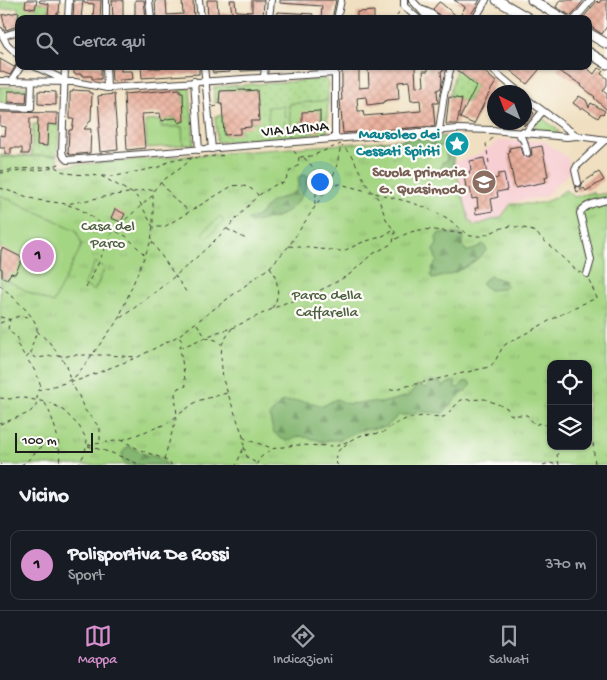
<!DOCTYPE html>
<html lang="it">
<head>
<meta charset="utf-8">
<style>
  body { margin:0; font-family:"Gochi Hand",sans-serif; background:#242831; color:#f1f3f6 }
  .controls { position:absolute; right:15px; bottom:15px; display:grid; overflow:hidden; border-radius:10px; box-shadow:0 1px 4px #0004 }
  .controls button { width:45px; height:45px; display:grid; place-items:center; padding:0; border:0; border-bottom:1px solid #363941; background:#171b24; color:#f1f3f6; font:25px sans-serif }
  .compass { position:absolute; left:487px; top:85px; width:45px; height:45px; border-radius:50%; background:#171b24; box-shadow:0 1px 4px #0004; rotate:318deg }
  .scale { position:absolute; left:15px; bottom:12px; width:78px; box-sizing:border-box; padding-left:5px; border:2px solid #1c1c1c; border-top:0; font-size:14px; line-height:18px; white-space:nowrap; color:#1c1c1c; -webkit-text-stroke:4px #fdfcf7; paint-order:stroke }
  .you { position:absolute; left:319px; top:181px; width:18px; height:18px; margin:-12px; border:4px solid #fff; border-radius:50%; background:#1a73e8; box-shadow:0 0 0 8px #1a73e833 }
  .badge { display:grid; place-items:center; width:32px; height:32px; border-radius:50%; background:#d690ce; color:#111; font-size:16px; font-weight:700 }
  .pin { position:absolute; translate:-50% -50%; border:2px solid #fff; box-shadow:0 1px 5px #0006 }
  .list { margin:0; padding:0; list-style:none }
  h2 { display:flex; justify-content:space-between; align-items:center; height:65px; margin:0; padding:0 20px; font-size:21px }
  h2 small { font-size:16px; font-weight:400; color:#9ea1a6 }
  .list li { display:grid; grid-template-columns:32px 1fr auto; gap:15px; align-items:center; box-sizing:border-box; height:70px; margin:0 10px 10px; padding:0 10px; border:1px solid #363941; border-radius:10px }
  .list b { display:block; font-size:19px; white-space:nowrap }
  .list p { margin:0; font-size:16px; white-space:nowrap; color:#9ea1a6 }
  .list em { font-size:16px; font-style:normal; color:#9ea1a6 }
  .icon { flex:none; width:28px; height:28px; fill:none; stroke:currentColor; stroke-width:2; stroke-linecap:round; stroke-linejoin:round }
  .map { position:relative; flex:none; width:607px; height:465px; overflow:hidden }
  .search { position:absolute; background:#171b24; box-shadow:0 1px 4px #0004; left:15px; right:15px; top:15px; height:55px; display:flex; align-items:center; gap:12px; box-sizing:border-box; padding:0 18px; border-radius:10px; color:#9ea1a6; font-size:19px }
  .sheet { height:145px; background:#171b24 }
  nav { display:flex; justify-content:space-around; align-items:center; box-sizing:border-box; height:70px; border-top:1px solid #363941; background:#171b24; font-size:14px; color:#9ea1a6 }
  nav a { display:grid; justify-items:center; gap:2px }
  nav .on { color:#d690ce }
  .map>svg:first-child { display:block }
  .built { fill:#f7cfd3 }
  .grass { fill:url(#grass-tufts); stroke:#607850; fill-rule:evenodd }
  .forest { fill:url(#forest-firs); stroke:#506946 }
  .garden { fill:url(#garden-dots); stroke:#607850 }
  .pitch { fill:#a4d583; stroke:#607850 }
  .building { fill:url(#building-cross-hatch); fill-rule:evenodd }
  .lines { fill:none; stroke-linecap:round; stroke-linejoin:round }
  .minor-casing { stroke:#3c3935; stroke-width:8 }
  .major-casing { stroke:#3c3935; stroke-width:11 }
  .path { stroke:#3c3935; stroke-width:1; stroke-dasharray:4 4; stroke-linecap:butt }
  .minor { stroke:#fff; stroke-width:6 }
  .major { stroke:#fff; stroke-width:9 }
  .labels { text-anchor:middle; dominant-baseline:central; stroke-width:4.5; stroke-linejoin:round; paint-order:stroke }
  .street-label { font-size:15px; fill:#1c1c1c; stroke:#fdfcf7 }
  .culture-label { font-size:15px; font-weight:bold; fill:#0d838f; stroke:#fdfcf7; text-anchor:end }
  .education-label { font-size:15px; font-weight:bold; fill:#785e54; stroke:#fdfcf7; text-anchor:end }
  .park-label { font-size:15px; fill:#4c5d40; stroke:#fdfcf7 }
</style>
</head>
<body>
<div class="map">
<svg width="607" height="465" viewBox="0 0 607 465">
  <defs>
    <pattern id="grass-tufts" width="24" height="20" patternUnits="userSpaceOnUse" patternTransform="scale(1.25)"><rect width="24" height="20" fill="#a4d583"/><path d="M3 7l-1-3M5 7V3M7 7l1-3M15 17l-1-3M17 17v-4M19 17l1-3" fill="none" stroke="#8db671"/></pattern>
    <pattern id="forest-firs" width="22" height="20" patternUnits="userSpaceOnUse" patternTransform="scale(1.25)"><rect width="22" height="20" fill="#83b671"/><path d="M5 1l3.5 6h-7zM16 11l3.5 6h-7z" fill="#6a935c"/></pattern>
    <pattern id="garden-dots" width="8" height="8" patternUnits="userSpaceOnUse" patternTransform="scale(1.25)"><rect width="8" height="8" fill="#a4d583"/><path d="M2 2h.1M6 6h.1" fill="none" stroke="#8db671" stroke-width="1.8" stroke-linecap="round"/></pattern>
    <pattern id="building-cross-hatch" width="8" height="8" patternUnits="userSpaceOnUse" patternTransform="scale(1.25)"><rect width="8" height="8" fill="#eab09d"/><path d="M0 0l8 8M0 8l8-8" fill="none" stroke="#c89787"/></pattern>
  </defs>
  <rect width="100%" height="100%" fill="#fdfcf7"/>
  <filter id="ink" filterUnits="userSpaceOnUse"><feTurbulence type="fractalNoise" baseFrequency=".02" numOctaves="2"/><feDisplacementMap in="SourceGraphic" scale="10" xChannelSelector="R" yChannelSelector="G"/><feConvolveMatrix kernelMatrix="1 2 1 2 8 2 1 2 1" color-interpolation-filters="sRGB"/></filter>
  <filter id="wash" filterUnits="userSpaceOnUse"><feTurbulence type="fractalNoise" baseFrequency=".0096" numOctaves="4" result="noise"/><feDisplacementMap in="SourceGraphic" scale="20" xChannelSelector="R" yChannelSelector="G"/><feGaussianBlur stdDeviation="1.12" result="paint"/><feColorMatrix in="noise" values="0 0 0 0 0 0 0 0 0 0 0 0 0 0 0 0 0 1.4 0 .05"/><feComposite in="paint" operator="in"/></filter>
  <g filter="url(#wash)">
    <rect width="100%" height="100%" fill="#f0e0c1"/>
    <polygon class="built" points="501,140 544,141 568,158 570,172 544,197 512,202 501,217 474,226 469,219 454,162 482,153 484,149 489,148"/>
    <g class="grass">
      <polygon points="1,0 26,0 35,9 37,2 42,3 49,0 48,16 47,19 36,19 30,14 27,19 19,20 18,7 1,10"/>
      <path d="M328,100L327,133L292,136L289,104ZM320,111V127L312,132V127L302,128L301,121Z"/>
      <polygon points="541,117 558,130 559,133 532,131"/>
      <path d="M446,136L450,141L454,162L469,219L474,226L501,217L511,204C535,204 546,206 565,190L575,197L592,192L596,195L607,193V465H0V157L57,155L59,166ZM551,364H588V446H551Z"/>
    </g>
    <g class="forest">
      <path d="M446,136C452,145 454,157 453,168L450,171H444L441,168L442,162L447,161L445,145C423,150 399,157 380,141Z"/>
      <path d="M303,175H308C308,193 293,210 277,217C273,219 269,218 265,219C260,221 256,222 250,223L248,219C251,218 256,218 259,215C265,211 266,204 273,201C285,195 301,197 298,177Z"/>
      <path d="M439,233L463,235L462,244L466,251L473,250L483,244L487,250C470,267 457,273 433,279L431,276L432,268L437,261L433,250L437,244L436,238Z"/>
      <polygon points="490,276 505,281 507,286 502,289 489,290 481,283"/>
      <path d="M465,381L470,383L471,386L457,398L443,413L419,412L412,415H399L386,427L360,430L339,440H329L323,442L318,440L300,436C281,447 271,434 270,415L281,402C295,400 310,401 323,406L336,399L348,404L373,402L381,403L408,396L417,385L427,388L429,382H440L442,387L450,382H455V387L458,388Z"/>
      <polygon points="128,446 142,453 158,458 168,465 127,465 123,461 122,453"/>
    </g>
    <g class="garden">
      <polygon points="456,69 476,86 468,102 449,97"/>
      <polygon points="325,79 328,81 328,100 289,104 292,136 217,142 215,116 223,115 224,135 240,133 239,111 245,122 259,121 245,90 220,91 219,102 214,103 214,87"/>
      <polygon points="0,87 29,87 29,91 9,91 8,103 0,103"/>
      <polygon points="190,88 194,144 183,145 182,127 161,127 161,120 163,121 165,119 176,118 179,123 184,121 183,93 180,92 180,89"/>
      <polygon points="33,124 59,125 57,155 0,157 0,155 31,156"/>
      <polygon points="95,262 105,268 94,291 84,285"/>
    </g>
    <g class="pitch">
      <polygon points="284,106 285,133 269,134 268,107"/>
      <polygon points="161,120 161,127 182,127 183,145 147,148 145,121"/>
      <polygon points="0,195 76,230 82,245 53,303 28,292 2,277 0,268"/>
      <polygon points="220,216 224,221 207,238 202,233"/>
    </g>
    <g id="blocks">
      <g class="building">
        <polygon points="26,0 37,0 35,9 25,7"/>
        <polygon points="40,0 60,0 59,13 57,13 57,17 48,16 49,4 39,2"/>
        <polygon points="74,0 83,0 81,19 73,19"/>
        <polygon points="84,0 101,0 100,19 93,19 94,4 84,3"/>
        <polygon points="112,0 123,0 123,19 113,19"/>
        <polygon points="135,0 144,0 146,19 135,19"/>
        <polygon points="155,0 166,0 167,15 183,14 182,0 193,0 194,19 156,19"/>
        <polygon points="207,0 217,0 218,13 232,13 230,0 235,0 236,11 252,12 252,0 264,0 263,19 208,19"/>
        <polygon points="280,0 336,0 332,19 321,19 322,6 280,3"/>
        <polygon points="454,0 480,0 468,19 443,19 433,9 439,2 441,3 459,18 465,7"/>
        <polygon points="560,0 584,0 571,16 556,7"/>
        <polygon points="601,0 607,0 607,26 602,34 588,25 588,19 582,19 597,1 599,3"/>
        <polygon points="374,11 374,19 357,19 357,12"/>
        <polygon points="19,12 17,26 6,30 2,15"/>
        <polygon points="278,12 313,14 312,19 277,19"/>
        <polygon points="0,59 14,67 17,64 10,75 0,71"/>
        <polygon points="74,66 101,66 101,79 92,79 92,76 82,76 82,74 74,74"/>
        <polygon points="111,66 121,66 121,71 132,71 133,79 112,81"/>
        <polygon points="141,66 150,66 150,68 163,68 162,66 199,66 199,74 142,78"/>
        <polygon points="212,66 230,66 230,72 213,73"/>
        <polygon points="240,66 260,66 260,70 241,71"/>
        <path d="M342,66H359V88L369,87L368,66H415L416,87L424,86L423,71H428V66H445V70L441,71L442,80L441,88L437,90L438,103H433L435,126L343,133L340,100H342L341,88H342ZM409,81L411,101L420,100L421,111L364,116L363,111H358L357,98L366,97L367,105L383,103V102L387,100L399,99L398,82Z"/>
        <polygon points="459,66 478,66 496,82 488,95 474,124 460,118 476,86 456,69"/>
        <polygon points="505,66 517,66 522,70 525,66 538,66 537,68 539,70 527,84"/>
        <polygon points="559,66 587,66 587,68 594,74 598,68 603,70 601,74 607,78 607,85 603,91 607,94 607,110 594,98 595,97 581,86 582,85 557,70"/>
        <polygon points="180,89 180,92 183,92 184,121 179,123 176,118 166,119 164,121 161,120 160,113 142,114 145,148 127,150 124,94"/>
        <polygon points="73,90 89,91 89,93 92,93 91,120 84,129 91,129 90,153 70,155 68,153 69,130 72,130 74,119 70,119 70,92 73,92"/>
        <polygon points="245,90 245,91 257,90 259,121 251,121 251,127 240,128 240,134 224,135 222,104 219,104 220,91"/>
        <polygon points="8,91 27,91 26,103 8,102"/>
        <polygon points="38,91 56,92 56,105 38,104"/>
        <polygon points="114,94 118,150 100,152 98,128 100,128 98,96"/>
        <polygon points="579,96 586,100 589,107 591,103 605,111 603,114 601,113 598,118 582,107 581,109 573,103"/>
        <polygon points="449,97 462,99 457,124 446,124"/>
        <polygon points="524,105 534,113 524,126"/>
        <polygon points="320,111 320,131 312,132 312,127 302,128 302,112"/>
        <polygon points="0,112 57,113 57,125 48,124 47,146 37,145 38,118 30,118 29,154 22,154 22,148 11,148 11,154 5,154 5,148 0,148 0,135 5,136 6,127 0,126"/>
        <polygon points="520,146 522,154 528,158 532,155 531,148 542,146 548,176 545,177 546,182 515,188 508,153 510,153 509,148"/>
        <polygon points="484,158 488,180 498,178 498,174 504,173 507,190 497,192 498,197 491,199 493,211 476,214 475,208 478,208 477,198 472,199 470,187 466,188 464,175 470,174 469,171 471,171 470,161"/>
        <polygon points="599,172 604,180 586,191 584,188 577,192 575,186 581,187 583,182"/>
        <polygon points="115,209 125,214 121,222 111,218"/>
        <polygon points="3,248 23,258 15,274 11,273 7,279 2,277 2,269 0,268 1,250"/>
      </g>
    </g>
  </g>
  <g filter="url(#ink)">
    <use href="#blocks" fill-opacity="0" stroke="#3c3935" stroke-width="1"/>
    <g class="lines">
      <defs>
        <g id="minor">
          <polyline points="149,0 151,19"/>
          <polyline points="199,0 201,19"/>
          <polyline points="404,0 404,6 418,19"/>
          <polyline points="412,0 429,19"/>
          <polyline points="423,10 430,13 438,19"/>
          <polyline points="68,19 69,0"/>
          <polyline points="106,19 106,0"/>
          <polyline points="269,19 271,0"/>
          <polyline points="337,19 341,0"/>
          <polyline points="475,19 486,0"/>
          <polyline points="575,19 591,0"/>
          <polyline points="0,31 7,44 19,56"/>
          <polyline points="3,36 19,31"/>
          <polyline points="34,66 58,77 64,82"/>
          <polyline points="65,66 62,152 64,157 67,160 458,129 492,130 567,137 577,136"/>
          <polyline points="106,66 107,88"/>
          <polyline points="204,66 212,149"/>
          <polyline points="335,66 335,139"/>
          <polyline points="488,66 519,92"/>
          <polyline points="264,76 265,66"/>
          <polyline points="14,77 21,66"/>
          <polyline points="0,81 75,82 107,88 335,73"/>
          <polyline points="194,81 199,150"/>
          <polyline points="524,97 577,136 607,140"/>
          <polyline points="0,107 31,108 32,82"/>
          <polyline points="439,130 444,95 451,66"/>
          <polyline points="522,132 520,136 524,141 527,153"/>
          <polyline points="526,132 542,112"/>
          <polyline points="578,183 575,170 577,166 605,140"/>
          <path d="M587,274L591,260L580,213C585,204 597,203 607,200"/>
        </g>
        <g id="major">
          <polyline points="497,0 530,19"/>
          <polyline points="532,0 564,19"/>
          <polyline points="588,33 607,44"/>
          <polyline points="588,52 607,64"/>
        </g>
      </defs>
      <use href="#minor" class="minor-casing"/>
      <use href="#major" class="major-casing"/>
      <g class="path">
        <polyline points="397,16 400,9"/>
        <polyline points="0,52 3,54 7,53"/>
        <polyline points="213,107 222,105"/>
        <polyline points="300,157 311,156 341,144"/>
        <path d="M304,158C310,163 319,173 319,182C318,191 314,196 315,206"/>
        <polyline points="489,163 486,144 492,139 492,137"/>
        <polyline points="0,171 54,166 61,163"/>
        <path d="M0,173L48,169L54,166L61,171L73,174L101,176L130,192L137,197L153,227H164L232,186C242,184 252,187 258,195C216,243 171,282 119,319"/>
        <polyline points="102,176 116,176 159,167 171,160 227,155"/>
        <polyline points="161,183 176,201 188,210"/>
        <polyline points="329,187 340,184 413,203 429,209 447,218 470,236 482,236 502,228 511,226 528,229 535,232 578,272 582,273"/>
        <polyline points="0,188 37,200 67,204 103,197 153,189"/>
        <polyline points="259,195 275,185 284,183 290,171 298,166 299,157 291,148"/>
        <polyline points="68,205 80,209 103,225 126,236 145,255"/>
        <polyline points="107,226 112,219"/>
        <polyline points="227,229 246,239"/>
        <polyline points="115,230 122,220 125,220 152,196"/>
        <path d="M396,239C423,223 435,232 464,233"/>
        <polyline points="152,242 187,293"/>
        <path d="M289,246L340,251C349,250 355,245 363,242C376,238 382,238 392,230"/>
        <path d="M270,267C279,279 281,299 271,309"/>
        <path d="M0,285C9,294 38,317 37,330C35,339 30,347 31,356L37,358L59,355L67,366L70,381L79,396L84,409L100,428V443"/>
        <polyline points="86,287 99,262 112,231"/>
        <polyline points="0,317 9,319 10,322 8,328 10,332 18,338 17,344 26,358"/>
        <polyline points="0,323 19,316 30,317"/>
        <polyline points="197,324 206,338 216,340 221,344"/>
        <polyline points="232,328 222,344 221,357 223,380 243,436 244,447 236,465"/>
        <polyline points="37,331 49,342 59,355 64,357 71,355 107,355 137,357"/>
        <polyline points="180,348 218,332 232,328 285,303 306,297 331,285 350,274 371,255 393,243 395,232 386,219 379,200 366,184 353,158 342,145"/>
        <path d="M29,355L26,358C33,367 39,376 41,388"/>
        <polyline points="70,381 79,380 138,357 178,336 270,267 289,246 328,187 336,169 341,145"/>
        <path d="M390,390L489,367C498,361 498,351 506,344L575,307L597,298L589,280"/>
        <polyline points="0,398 10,399 19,397 51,403 64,411 79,426 87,440 85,453 78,465"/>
        <path d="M45,403C54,419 62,447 59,465"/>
        <path d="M0,424L29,413L36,406L38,390L65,383L77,375L118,320L151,241L153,227V192C162,176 183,171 193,156"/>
        <path d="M243,437C249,442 263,444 271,448"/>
        <polyline points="588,437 593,443 595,465"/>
        <polyline points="122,440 166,424 197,401 227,393"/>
        <polyline points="88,445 122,440 138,449 164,459 172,465"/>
        <polyline points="88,446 112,453 141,465"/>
        <polyline points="244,447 247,457 256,463"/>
        <polyline points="164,459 177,416 175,394 178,388 186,386 180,348 182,341 178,336"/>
        <polyline points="0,464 1,465"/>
        <path d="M21,465C35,458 41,436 58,449"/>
        <polyline points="256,465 260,458 271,449 295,445 337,446 362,435 382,433 393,425 406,419 423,416 444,417 461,400 485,399 507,408 510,414 512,415 527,415 535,425 540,423 551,427"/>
        <polyline points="338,465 334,461 338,451 351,440"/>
        <polyline points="543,465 550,463 557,465"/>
        <polyline points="559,465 557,455 560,446"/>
      </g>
      <use href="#minor" class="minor"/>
      <use href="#major" class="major"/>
    </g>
  </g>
  <defs>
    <symbol id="sight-disc" viewBox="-11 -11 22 22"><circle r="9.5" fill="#0f9aa8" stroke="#fdfcf7"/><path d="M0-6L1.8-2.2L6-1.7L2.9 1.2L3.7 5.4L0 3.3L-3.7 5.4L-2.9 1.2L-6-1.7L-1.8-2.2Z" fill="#fff"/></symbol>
    <symbol id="school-disc" viewBox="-11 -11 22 22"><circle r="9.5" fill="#8d6e63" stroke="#fdfcf7"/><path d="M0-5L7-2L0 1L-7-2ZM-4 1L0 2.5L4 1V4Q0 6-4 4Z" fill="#fff"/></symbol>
  </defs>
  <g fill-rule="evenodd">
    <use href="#sight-disc" x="443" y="130" width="28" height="28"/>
    <use href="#school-disc" x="470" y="168" width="28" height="28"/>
  </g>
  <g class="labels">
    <g class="street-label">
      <text transform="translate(295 130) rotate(-5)">VIA LATINA</text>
    </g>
    <g class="culture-label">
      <text x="440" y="135">Mausoleo dei<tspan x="440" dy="17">Cessati Spiriti</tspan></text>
    </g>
    <g class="education-label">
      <text x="466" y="173">Scuola primaria<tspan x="466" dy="17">G. Quasimodo</tspan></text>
    </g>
    <g class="park-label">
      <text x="108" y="227">Casa del<tspan x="108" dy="17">Parco</tspan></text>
      <text x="327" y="296">Parco della<tspan x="327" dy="17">Caffarella</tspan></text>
    </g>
  </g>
</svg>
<div class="controls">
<button><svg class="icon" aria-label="locate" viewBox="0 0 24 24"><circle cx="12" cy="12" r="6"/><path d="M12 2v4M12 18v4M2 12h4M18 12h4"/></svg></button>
<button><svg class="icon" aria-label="layers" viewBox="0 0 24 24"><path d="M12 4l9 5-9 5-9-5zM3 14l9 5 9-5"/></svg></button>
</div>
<svg class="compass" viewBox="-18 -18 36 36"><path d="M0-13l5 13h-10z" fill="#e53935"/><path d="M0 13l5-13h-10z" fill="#9ea1a6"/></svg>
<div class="scale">100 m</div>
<div class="you"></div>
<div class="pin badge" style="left:38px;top:256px">1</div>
<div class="search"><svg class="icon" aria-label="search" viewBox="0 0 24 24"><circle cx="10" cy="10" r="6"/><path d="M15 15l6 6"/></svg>Cerca qui</div>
</div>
<section class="sheet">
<h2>Vicino<small></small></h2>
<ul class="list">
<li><span class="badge">1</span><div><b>Polisportiva De Rossi</b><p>Sport</p></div><em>370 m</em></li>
</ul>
</section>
<nav>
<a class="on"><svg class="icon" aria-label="map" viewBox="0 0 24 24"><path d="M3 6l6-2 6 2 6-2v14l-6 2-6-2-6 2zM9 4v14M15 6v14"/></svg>Mappa</a>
<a><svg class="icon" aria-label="directions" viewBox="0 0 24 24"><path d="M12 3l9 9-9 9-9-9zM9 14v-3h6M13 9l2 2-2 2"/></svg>Indicazioni</a>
<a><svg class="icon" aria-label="saved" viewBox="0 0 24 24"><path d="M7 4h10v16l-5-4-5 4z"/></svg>Salvati</a>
</nav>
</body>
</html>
